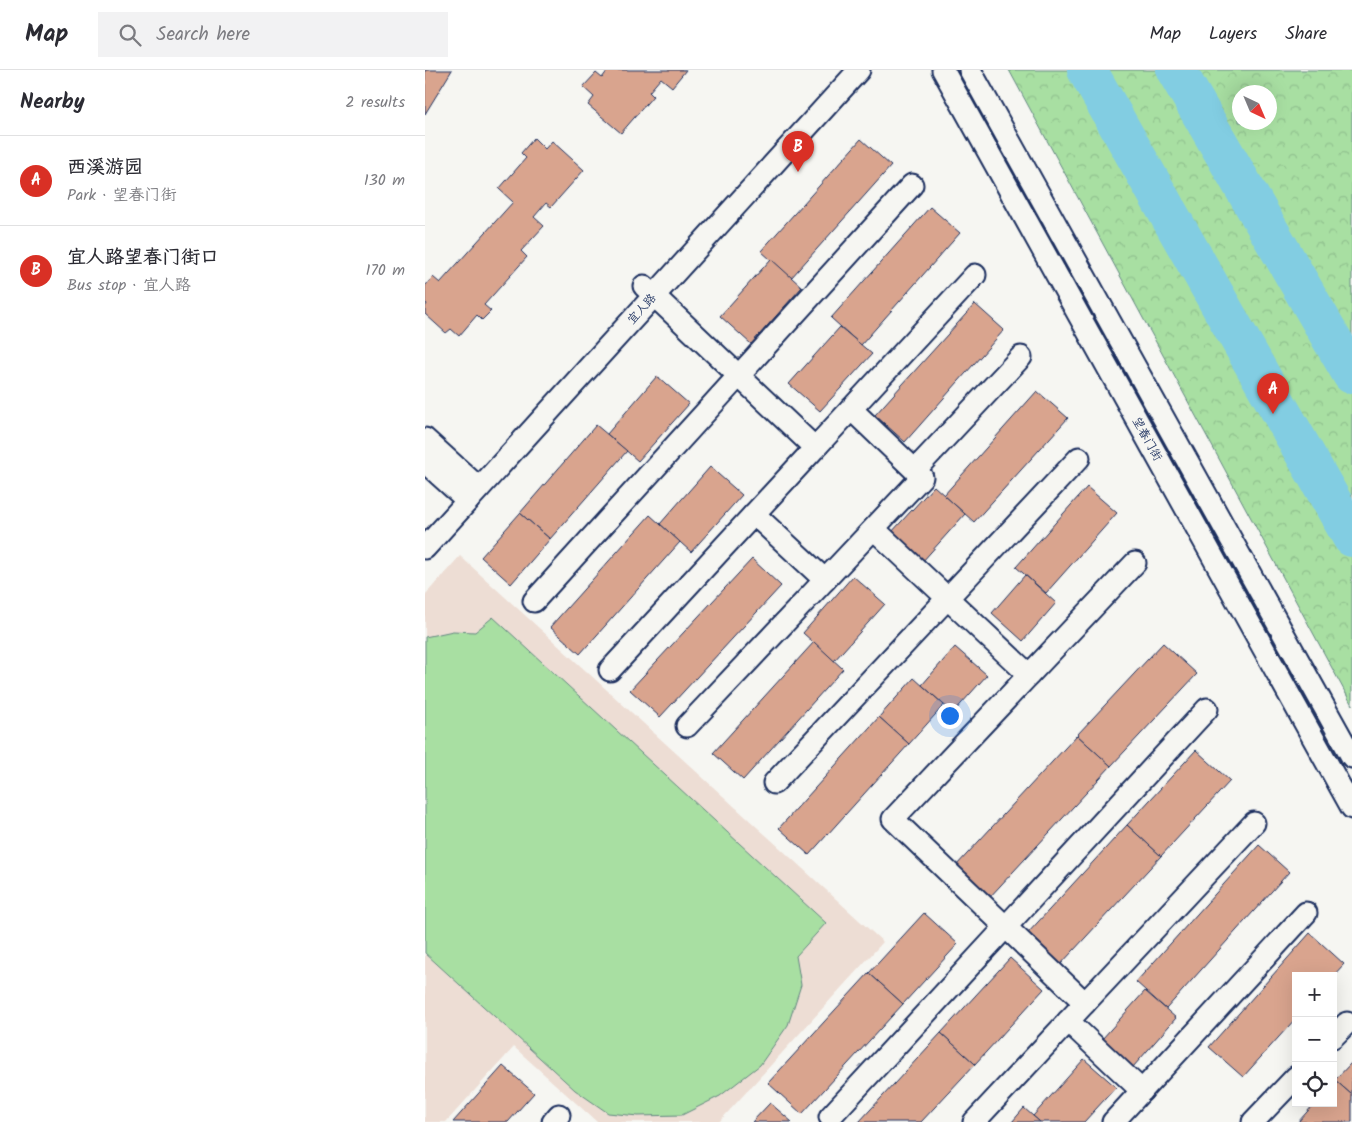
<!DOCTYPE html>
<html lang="en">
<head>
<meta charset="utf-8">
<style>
  body { margin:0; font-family:Kalam,"LXGW WenKai TC",sans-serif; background:#f2f2f3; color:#2b2b33 }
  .controls { position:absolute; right:15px; bottom:15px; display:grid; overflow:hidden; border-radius:0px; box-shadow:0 5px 20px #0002 }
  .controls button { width:45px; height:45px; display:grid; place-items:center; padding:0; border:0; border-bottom:1px solid #e1e1e2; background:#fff; color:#2b2b33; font:25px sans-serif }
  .compass { position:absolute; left:807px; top:15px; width:45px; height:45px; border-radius:50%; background:#fff; box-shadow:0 5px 20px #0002; rotate:136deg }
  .you { position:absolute; left:524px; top:645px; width:18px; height:18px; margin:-12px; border:4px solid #fff; border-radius:50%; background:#1a73e8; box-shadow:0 0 0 8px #1a73e833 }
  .badge { display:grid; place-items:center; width:32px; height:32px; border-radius:50%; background:#d93025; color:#fff; font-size:16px; font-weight:700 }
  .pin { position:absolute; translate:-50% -41px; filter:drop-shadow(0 1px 2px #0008) }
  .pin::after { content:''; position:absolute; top:26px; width:18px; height:15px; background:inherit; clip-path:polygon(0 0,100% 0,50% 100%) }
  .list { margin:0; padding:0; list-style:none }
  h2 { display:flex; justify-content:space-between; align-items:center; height:65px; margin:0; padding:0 20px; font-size:21px }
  h2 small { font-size:16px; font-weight:400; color:#7c7c81 }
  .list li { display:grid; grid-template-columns:32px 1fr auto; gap:15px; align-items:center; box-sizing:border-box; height:90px; padding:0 20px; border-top:1px solid #e1e1e2 }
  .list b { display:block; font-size:19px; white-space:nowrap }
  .list p { margin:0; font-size:16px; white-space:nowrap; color:#7c7c81 }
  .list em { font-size:16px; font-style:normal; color:#7c7c81 }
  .icon { flex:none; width:28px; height:28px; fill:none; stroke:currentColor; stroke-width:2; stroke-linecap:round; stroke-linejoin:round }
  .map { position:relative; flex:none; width:927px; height:1052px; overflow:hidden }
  header { display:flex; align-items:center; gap:30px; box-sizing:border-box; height:70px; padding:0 25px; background:#fff; border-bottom:1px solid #e1e1e2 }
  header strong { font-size:24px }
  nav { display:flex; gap:28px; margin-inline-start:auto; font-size:18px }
  .search { width:350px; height:45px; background:#f2f2f3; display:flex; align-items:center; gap:12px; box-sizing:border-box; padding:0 18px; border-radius:0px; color:#7c7c81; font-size:19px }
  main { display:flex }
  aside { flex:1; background:#fff }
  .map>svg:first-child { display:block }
  .built { fill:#edddd4 }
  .grass { fill:#a8dfa2; stroke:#628780 }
  .park { fill:url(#park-crowns); stroke:#628780; fill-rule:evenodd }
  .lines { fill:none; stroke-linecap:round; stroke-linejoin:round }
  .river { stroke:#82cde2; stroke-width:40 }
  .building { fill:#d9a48e; stroke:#1b2f5e }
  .minor-casing { stroke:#1b2f5e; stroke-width:25 }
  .minor { stroke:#f6f6f2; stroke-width:21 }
  .labels { text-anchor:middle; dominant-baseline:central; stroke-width:4.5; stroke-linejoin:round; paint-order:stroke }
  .street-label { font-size:12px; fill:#1b2f5e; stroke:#f6f6f2 }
</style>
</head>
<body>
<header>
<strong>Map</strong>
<div class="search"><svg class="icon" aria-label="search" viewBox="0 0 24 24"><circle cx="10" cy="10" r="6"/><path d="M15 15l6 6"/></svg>Search here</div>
<nav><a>Map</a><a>Layers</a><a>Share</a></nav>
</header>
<main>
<aside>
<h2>Nearby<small>2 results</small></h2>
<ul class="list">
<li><span class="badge">A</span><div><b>西溪游园</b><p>Park · 望春门街</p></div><em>130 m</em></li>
<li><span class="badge">B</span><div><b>宜人路望春门街口</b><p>Bus stop · 宜人路</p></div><em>170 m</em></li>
</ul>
</aside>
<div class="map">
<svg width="927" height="1052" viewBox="0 0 927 1052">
  <defs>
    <pattern id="park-crowns" width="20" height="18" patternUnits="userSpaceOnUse" patternTransform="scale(1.25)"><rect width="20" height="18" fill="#a8dfa2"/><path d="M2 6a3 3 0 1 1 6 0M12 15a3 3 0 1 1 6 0" fill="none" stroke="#90c08e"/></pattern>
  </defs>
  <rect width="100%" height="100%" fill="#f6f6f2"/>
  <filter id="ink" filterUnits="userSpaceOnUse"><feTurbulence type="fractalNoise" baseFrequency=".02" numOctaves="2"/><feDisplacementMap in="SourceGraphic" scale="10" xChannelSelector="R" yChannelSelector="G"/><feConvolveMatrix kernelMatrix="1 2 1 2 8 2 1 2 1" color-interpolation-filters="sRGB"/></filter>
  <g filter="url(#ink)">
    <polygon class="built" points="35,486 458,872 294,1052 172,1052 89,977 21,1052 0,1052 0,525"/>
    <polygon class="grass" points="68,547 401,853 371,886 376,915 363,955 335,995 295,1026 257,1045 213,1046 183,1043 150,1020 0,883 0,567 28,561 50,562"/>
    <path class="park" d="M584,0H927V635ZM814,22H844V52H814Z"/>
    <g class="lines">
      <g class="river">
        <polyline points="662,0 927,467"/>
        <polyline points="751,0 927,304"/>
      </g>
    </g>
    <g class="building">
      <polygon points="0,0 27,0 0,44"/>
      <polygon points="183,0 261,0 247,17 236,8 224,22 228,26 196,63 163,35 169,27 158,17 171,3 177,8"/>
      <polygon points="109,68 120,79 127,71 159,100 126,137 121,133 109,147 119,156 96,181 102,187 59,235 66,241 57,250 52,245 34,266 26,259 21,263 0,244 0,237 2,234 0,232 0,216 8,207 15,213 88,132 74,119 101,88 96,83"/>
      <polygon points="436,69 466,96 366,208 336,181"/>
      <polygon points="505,137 535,163 436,275 406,248"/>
      <polygon points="346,189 377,217 326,274 295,246"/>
      <polygon points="550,234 579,260 480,372 450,345"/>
      <polygon points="415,257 447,284 395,341 364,314"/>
      <polygon points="232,306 264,334 213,391 182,364"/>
      <polygon points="612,321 643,348 549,452 519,425"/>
      <polygon points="171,355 202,381 125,469 95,443"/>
      <polygon points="285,397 317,425 266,482 235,454"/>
      <polygon points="509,416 540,444 497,492 465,464"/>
      <polygon points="662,417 692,443 621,523 591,497"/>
      <polygon points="95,443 125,469 86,514 56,487"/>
      <polygon points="225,445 255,472 155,584 125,557"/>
      <polygon points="327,489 356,516 235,647 205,620"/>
      <polygon points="600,505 631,533 598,571 567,543"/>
      <polygon points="428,506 460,534 409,591 378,563"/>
      <polygon points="389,572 418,599 318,710 288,683"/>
      <polygon points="738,573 772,604 686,696 652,665"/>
      <polygon points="530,577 562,605 528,643 497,615"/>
      <polygon points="489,608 519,635 484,674 454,647"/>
      <polygon points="454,647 484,674 384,785 354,758"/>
      <polygon points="652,665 686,696 563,829 530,797"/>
      <polygon points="771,680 805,711 736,786 702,755"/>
      <polygon points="702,755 736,786 635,895 602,864"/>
      <polygon points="834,775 864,802 741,939 711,912"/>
      <polygon points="499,843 533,874 478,934 444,903"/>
      <polygon points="885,863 919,894 908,906 871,906 871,948 818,1007 784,977"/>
      <polygon points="585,888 619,919 550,994 516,963"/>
      <polygon points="444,903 478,934 377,1044 343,1013"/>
      <polygon points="720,921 751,948 708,997 677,969"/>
      <polygon points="516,963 550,994 496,1052 434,1052"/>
      <polygon points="659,989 691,1017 659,1052 615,1052 608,1046"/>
      <polygon points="927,992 927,1025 910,1010"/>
      <polygon points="78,996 109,1023 83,1052 28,1052"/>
      <polygon points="910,1010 927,1025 927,1052 873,1052 890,1033 908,1033 908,1013"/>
      <polygon points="345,1033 367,1052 327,1052"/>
      <polygon points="599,1038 608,1046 615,1052 587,1052"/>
    </g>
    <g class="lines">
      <defs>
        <g id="minor">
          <polyline points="518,0 927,738"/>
          <polyline points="545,0 927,687"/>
          <polyline points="219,216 390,378 550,205"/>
          <polyline points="0,369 54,418"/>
          <polyline points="0,392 43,431"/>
          <polyline points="490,400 596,287"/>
          <polyline points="329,444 400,510 497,407 426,339"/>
          <polyline points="449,459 604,605 710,493"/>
          <polyline points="0,478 434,0"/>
          <polyline points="109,531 487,115"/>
          <polyline points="185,600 390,378"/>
          <polyline points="604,605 468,749 660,933 829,753"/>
          <polyline points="262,656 400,510"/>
          <polyline points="349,713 654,388"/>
          <polyline points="643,951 717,1021"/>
          <polyline points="908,967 922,953"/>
          <polyline points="405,1047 782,639"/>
          <polyline points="128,1052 134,1045"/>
          <polyline points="549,1052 660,933"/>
          <polyline points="688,1052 881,843"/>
          <polyline points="828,1052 871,1007"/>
        </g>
      </defs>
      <use href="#minor" class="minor-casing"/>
      <use href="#minor" class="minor"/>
    </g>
  </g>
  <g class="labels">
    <g class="street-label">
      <text transform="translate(217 239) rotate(-48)">宜人路</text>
      <text transform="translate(722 369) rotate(61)">望春门街</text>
    </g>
  </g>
</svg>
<div class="controls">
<button>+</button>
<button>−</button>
<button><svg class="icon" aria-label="locate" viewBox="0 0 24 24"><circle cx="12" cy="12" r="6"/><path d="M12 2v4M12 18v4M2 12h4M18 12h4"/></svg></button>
</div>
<svg class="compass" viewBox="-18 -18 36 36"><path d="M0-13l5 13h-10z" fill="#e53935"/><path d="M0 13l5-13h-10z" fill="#7c7c81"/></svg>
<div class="you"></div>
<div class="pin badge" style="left:848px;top:344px">A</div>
<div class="pin badge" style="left:373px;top:102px">B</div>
</div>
</main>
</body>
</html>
